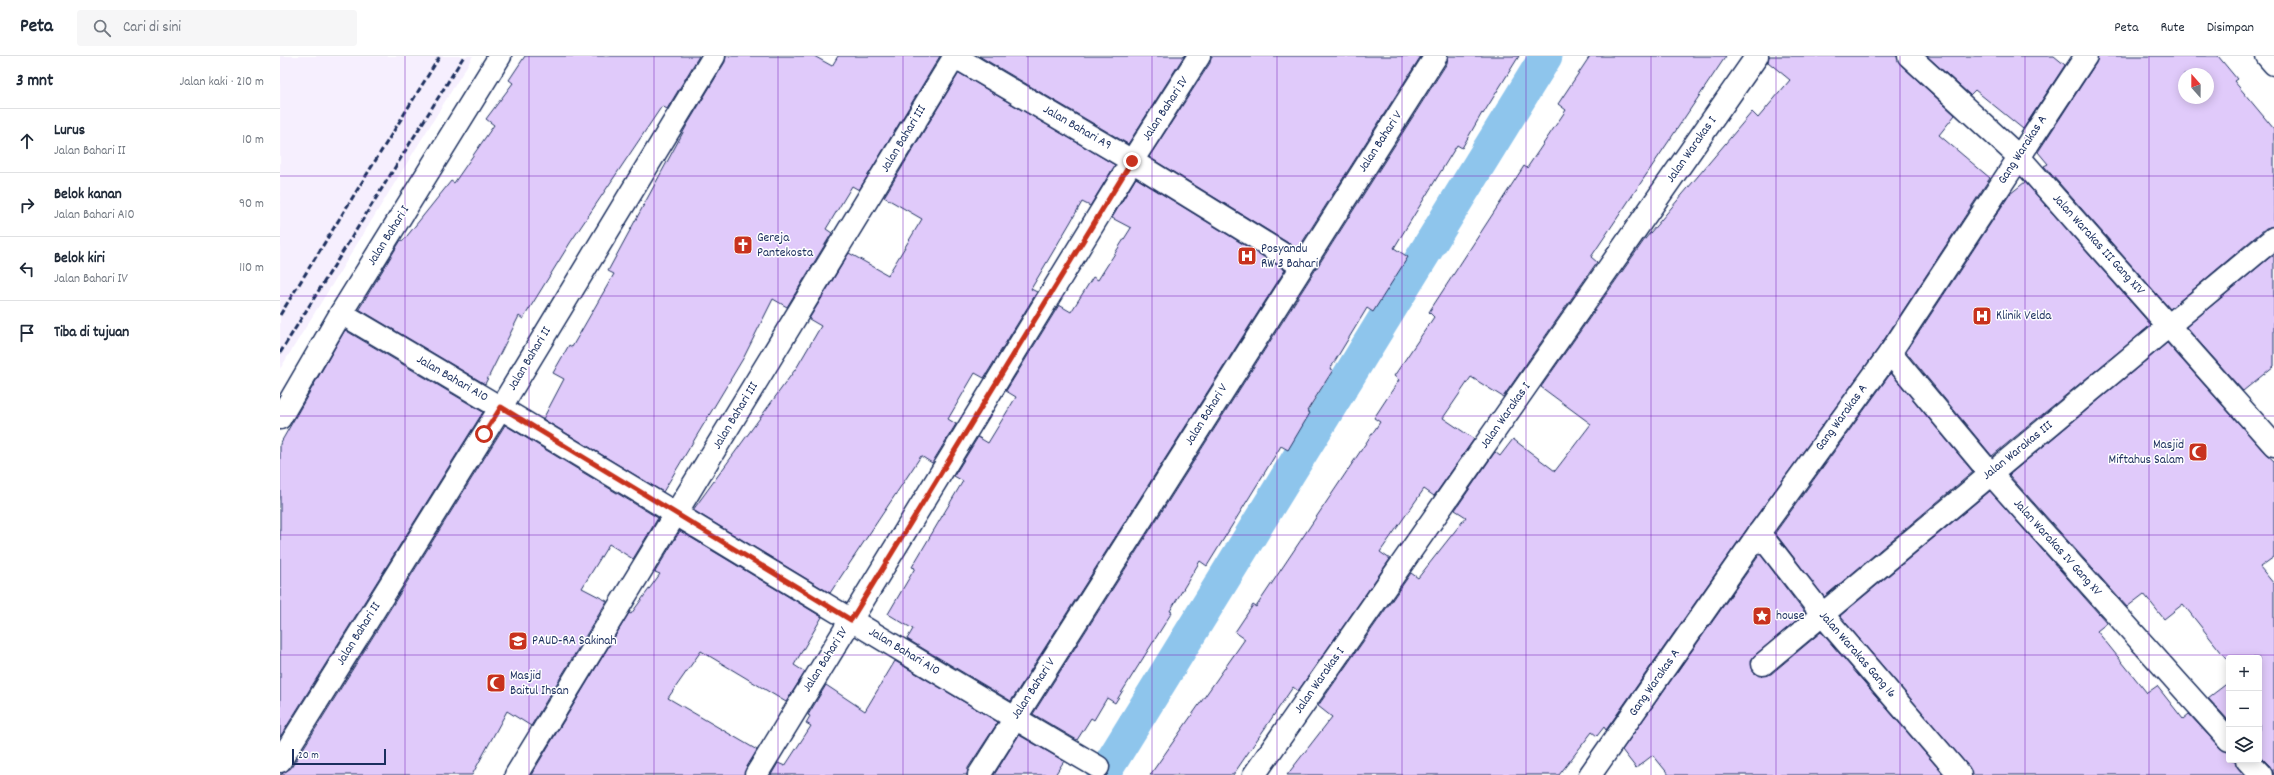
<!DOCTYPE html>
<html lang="id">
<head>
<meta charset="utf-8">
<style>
  body { margin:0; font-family:Dekko,sans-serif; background:#f6f6f7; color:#1f2937 }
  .controls { position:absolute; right:12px; bottom:12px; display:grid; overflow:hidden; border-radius:4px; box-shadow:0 2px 10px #0003 }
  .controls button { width:36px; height:36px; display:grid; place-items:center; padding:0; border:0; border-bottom:1px solid #e0e1e3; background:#fff; color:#1f2937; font:20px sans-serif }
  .compass { position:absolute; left:1898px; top:12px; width:36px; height:36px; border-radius:50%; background:#fff; box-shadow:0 2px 10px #0003; rotate:339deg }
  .scale { position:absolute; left:12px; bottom:10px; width:94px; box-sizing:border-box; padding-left:4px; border:2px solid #1b2f5e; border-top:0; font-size:11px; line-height:14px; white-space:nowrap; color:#1b2f5e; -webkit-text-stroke:3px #fff; paint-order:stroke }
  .stop { position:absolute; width:12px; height:12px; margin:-9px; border:3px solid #c8321e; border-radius:50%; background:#fff }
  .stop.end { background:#c8321e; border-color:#fff; box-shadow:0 1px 4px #0008 }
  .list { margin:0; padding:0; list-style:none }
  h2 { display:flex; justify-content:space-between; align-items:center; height:52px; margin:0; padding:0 16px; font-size:17px }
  h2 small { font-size:13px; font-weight:400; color:#747a83 }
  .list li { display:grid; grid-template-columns:26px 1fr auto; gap:12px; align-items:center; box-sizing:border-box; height:64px; padding:0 16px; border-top:1px solid #e0e1e3 }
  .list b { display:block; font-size:15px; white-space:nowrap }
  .list p { margin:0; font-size:13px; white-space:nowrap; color:#747a83 }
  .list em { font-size:13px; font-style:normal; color:#747a83 }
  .icon { flex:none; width:22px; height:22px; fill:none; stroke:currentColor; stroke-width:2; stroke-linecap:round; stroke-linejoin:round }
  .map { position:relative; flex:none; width:1994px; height:719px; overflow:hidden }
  header { display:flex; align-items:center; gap:24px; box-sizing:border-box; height:56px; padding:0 20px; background:#fff; border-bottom:1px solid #e0e1e3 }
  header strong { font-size:19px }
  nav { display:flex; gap:22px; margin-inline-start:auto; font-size:14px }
  .search { width:280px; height:36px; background:#f6f6f7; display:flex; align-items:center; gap:10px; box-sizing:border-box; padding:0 14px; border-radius:4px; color:#747a83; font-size:15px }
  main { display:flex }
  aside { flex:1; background:#fff }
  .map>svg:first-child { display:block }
  .built { fill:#f6effe }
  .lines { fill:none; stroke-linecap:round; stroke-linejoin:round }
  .canal { stroke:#8ec5ec; stroke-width:33 }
  .building { fill:#e0cafa; stroke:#1b2f5e; fill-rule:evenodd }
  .minor-casing { stroke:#1b2f5e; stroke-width:25 }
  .tertiary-casing { stroke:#1b2f5e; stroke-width:25 }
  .minor { stroke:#fff; stroke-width:22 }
  .tertiary { stroke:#fff; stroke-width:22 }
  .rail { stroke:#1b2f5e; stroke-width:3; stroke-dasharray:6 3; stroke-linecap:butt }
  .route { stroke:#c8321e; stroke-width:5 }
  .grid { fill:none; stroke:#7b2cbf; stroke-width:1; stroke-opacity:0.55 }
  .labels { text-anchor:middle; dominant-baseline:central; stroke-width:3; stroke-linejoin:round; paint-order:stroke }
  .street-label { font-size:13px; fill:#1b2f5e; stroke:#fff }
  .poi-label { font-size:13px; fill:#1b2f5e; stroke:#fff; text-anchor:start }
</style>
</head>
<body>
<header>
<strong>Peta</strong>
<div class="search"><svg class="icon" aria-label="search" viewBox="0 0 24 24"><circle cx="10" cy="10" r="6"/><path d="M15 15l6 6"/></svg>Cari di sini</div>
<nav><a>Peta</a><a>Rute</a><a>Disimpan</a></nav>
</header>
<main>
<aside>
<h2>3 mnt<small>Jalan kaki · 210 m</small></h2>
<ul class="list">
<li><svg class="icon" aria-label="ahead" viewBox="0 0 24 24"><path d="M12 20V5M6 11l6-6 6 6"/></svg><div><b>Lurus</b><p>Jalan Bahari II</p></div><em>10 m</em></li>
<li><svg class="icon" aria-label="right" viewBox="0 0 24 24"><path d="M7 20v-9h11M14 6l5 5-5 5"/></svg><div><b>Belok kanan</b><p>Jalan Bahari A10</p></div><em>90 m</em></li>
<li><svg class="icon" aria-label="left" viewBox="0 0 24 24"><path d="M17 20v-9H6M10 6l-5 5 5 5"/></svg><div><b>Belok kiri</b><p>Jalan Bahari IV</p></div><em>110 m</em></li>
<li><svg class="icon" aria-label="arrive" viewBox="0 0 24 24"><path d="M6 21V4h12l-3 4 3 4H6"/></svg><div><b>Tiba di tujuan</b></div></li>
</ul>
</aside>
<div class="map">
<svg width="1994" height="719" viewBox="0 0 1994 719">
  <rect width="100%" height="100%" fill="#fff"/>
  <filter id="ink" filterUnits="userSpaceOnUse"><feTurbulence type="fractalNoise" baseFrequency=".025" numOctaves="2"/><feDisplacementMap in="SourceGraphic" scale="8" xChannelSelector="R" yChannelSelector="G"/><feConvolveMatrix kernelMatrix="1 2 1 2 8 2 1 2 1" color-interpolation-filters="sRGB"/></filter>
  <g filter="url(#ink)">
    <polygon class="built" points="0,0 193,0 0,313"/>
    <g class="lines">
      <polyline class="canal" points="823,719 1266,0"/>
    </g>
    <g class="building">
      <polygon points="245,0 419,0 387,53 382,50 290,187 243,263 239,260 205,328 79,253 121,184 123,185 171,125 174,127 214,69 206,63 233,27 229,24"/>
      <polygon points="446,0 534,0 552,10 558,0 660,0 579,134 572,130 546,173 552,177 507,251 493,243 464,301 383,436 263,363 284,323 273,317 289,289 292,291 334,218 328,215 407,69 445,6"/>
      <polygon points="699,0 904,0 848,88"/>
      <polygon points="931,0 1141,0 1018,193 869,101 930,7"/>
      <polygon points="1168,0 1239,0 1203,58 1202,57 1182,92 1177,89 1114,192 1128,201 1093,256 1087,252 1050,313 1053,314 1027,355 1030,357 1008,394 1001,390 927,510 920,505 890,555 892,556 835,647 827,642 814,664 811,662 797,684 753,658 1167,7"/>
      <polygon points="1310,0 1446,0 1311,201 1317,206 1223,341 1191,321 1163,362 1194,383 1154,440 1144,433 1100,496 1110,503 1018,635 1013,631 953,719 870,719 965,583 955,576 973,549 976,551 1100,366 1094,362 1119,324 1114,320 1154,261 1149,256 1244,110 1247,112 1286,54 1278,48"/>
      <polygon points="1489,0 1617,0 1621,9 1675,59 1659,79 1710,122 1600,290 1469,470 1326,674 1324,671 1317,680 1312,676 1279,719 1007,719 1052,661 1038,650 1131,517 1138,522 1186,461 1175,454 1215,396 1220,400 1233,383 1275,415 1311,368 1261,331 1365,183 1472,56 1478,62 1510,24 1488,6"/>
      <polygon points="1647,0 1774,0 1785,9 1743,73 1695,34 1690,39"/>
      <path d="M1818,0H1938L1957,23L1954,25L1994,73V170L1986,172L1890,253L1764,110L1768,108L1758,96L1816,7ZM1904,18H1928V42H1904Z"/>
      <polygon points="679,17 835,109 810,150 802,146 790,167 751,233 757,236 704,322 695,317 668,363 676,368 652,407 641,400 550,537 413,454 517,311 541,270 529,263 569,197 608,219 642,163 604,141"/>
      <polygon points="856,122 1005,214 731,645 627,583 633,573 608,558 635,512 632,511 683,425 674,420 698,381 708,387 736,341 726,335 779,249 791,256 813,221 818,224 851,172 832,162"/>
      <polygon points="1745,126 1871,269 1712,400 1626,296 1730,138"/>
      <polygon points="1994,198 1994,310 1963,335 1906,271"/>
      <polygon points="65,274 203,356 0,681 0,388"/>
      <polygon points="1887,287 1985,397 1994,405 1994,501 1980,511 1994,528 1994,719 1990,710 1979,699 1979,602 1949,602 1949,606 1903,548 1884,563 1864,538 1847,551 1729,419"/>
      <polygon points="1611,317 1693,416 1544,541 1495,477"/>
      <polygon points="225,369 378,462 353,503 329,488 302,532 327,545 251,670 227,655 192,719 0,719 11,712"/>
      <polygon points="1710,435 1827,567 1817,575 1867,637 1877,630 1903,663 1909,658 1940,692 1949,696 1949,704 1955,704 1958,712 1964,719 1692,719 1689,711 1560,560"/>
      <polygon points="400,475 542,561 514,609 525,616 506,646 421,595 388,642 477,694 464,719 251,719 349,557 351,558 380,518 375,516"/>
      <polygon points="1480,498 1525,557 1475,599 1471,604 1473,616 1479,620 1491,618 1541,576 1664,719 1389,719 1373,699 1356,712 1342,694"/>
      <polygon points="615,605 718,666 688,712 687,719 491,719 498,707 505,710 531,670 526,667 530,660 528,659 546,629 585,655"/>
      <polygon points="1949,626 1949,665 1928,642"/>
      <polygon points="739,679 784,705 775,719 714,719"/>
    </g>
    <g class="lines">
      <defs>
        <g id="minor">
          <polyline points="674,0 852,105 1022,210"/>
          <polyline points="1629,0 1739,101 1994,389"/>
          <polyline points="1987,0 1994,8"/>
          <path d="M61,257C315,406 564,563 818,711"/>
          <polyline points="1610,297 1710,417 1949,684"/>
          <polyline points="0,362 61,257 220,0"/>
          <polyline points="1479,477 1543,559 1680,719"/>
          <polyline points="1483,608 1994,182"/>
          <polyline points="1967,704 1981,719"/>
          <polyline points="0,705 221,351 434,0"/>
          <polyline points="236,719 675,0"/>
          <polyline points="476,719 852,105 919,0"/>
          <polyline points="699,719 1156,0"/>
          <polyline points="1310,719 1479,477 1610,297 1806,0"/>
        </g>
        <polyline id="tertiary" points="974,719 1477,0"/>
      </defs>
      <use href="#minor" class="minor-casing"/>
      <use href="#tertiary" class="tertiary-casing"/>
      <use href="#minor" class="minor"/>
      <use href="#tertiary" class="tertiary"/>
      <g class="rail">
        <polyline points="0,259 160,0"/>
        <polyline points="0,297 184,0"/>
      </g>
    </g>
  </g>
  <g class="lines" filter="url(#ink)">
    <polyline class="route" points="204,378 221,351 571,564 852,105"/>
  </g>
  <path class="grid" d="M125,0V719M249,0V719M374,0V719M498,0V719M623,0V719M748,0V719M872,0V719M997,0V719M1122,0V719M1246,0V719M1371,0V719M1496,0V719M1620,0V719M1745,0V719M1869,0V719M0,120H1994M0,240H1994M0,360H1994M0,479H1994M0,599H1994"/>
  <defs>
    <symbol id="church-square" viewBox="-11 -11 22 22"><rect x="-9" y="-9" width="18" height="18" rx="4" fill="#c8321e" stroke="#fff"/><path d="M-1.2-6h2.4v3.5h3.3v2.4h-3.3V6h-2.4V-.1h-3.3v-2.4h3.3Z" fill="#fff"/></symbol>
    <symbol id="hospital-square" viewBox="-11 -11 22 22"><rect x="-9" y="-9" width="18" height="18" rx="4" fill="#c8321e" stroke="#fff"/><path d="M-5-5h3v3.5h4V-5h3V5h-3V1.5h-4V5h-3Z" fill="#fff"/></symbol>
    <symbol id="mosque-square" viewBox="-11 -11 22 22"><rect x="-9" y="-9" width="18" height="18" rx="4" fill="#c8321e" stroke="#fff"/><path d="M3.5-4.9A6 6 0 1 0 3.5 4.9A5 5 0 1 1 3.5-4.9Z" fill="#fff"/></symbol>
    <symbol id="sight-square" viewBox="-11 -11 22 22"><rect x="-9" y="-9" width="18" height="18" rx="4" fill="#c8321e" stroke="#fff"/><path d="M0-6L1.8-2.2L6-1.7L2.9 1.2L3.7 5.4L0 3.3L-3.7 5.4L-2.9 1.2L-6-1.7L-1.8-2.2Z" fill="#fff"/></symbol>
    <symbol id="school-square" viewBox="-11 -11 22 22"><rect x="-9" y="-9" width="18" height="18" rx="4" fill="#c8321e" stroke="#fff"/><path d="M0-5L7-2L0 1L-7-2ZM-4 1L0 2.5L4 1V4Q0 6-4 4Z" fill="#fff"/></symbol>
  </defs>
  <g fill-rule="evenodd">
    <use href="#church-square" x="452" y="178" width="22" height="22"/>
    <use href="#hospital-square" x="956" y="189" width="22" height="22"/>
    <use href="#hospital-square" x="1691" y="249" width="22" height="22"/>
    <use href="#mosque-square" x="1907" y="385" width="22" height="22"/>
    <use href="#sight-square" x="1471" y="549" width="22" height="22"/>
    <use href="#school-square" x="227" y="574" width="22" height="22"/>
    <use href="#mosque-square" x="205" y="616" width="22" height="22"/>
  </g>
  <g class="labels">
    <g class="street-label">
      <text transform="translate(886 53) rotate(-57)">Jalan Bahari IV</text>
      <text transform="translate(797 72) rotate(30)">Jalan Bahari A9</text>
      <text transform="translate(624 83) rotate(-59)">Jalan Bahari III</text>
      <text transform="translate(1101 86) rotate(-57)">Jalan Bahari V</text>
      <text transform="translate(1412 94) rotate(-55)">Jalan Warakas I</text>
      <text transform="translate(1743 94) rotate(-57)">Gang Warakas A</text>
      <text transform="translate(109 180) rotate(-58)">Jalan Bahari I</text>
      <text transform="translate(1818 189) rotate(48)">Jalan Warakas III Gang XIV</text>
      <text transform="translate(250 303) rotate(-59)">Jalan Bahari II</text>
      <text transform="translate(172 323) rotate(30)">Jalan Bahari A10</text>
      <text transform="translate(927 359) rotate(-58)">Jalan Bahari V</text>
      <text transform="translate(456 360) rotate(-59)">Jalan Bahari III</text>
      <text transform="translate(1226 360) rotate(-55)">Jalan Warakas I</text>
      <text transform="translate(1562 362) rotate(-54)">Gang Warakas A</text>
      <text transform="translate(1738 395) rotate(-39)">Jalan Warakas III</text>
      <text transform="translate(1777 492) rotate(48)">Jalan Warakas IV Gang XV</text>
      <text transform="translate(79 578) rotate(-58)">Jalan Bahari II</text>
      <text transform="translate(624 596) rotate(31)">Jalan Bahari A10</text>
      <text transform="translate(1577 599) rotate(49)">Jalan Warakas Gang 16</text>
      <text transform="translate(546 604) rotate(-58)">Jalan Bahari IV</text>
      <text transform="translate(1040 625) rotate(-55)">Jalan Warakas I</text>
      <text transform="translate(1375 627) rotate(-55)">Gang Warakas A</text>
      <text transform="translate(754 633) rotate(-57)">Jalan Bahari V</text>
    </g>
    <g class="poi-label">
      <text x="477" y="182">Gereja<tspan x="477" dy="15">Pantekosta</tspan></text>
      <text x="981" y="193">Posyandu<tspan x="981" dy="15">RW 3 Bahari</tspan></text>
      <text x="1716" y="260">Klinik Velda</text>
      <text x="1904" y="389" text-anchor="end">Masjid<tspan x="1904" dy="15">Miftahus Salam</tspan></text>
      <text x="1496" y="560">house</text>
      <text x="252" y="585">PAUD-RA Sakinah</text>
      <text x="230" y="620">Masjid<tspan x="230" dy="15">Baitul Ihsan</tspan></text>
    </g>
  </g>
</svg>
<div class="controls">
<button>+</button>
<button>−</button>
<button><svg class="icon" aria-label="layers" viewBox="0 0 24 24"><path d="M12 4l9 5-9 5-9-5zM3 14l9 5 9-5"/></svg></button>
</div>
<svg class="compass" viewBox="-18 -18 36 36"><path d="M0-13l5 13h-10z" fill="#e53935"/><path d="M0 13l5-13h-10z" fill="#747a83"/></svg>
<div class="scale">20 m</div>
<div class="stop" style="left:204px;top:378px"></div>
<div class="stop end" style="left:852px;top:105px"></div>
</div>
</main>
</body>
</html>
